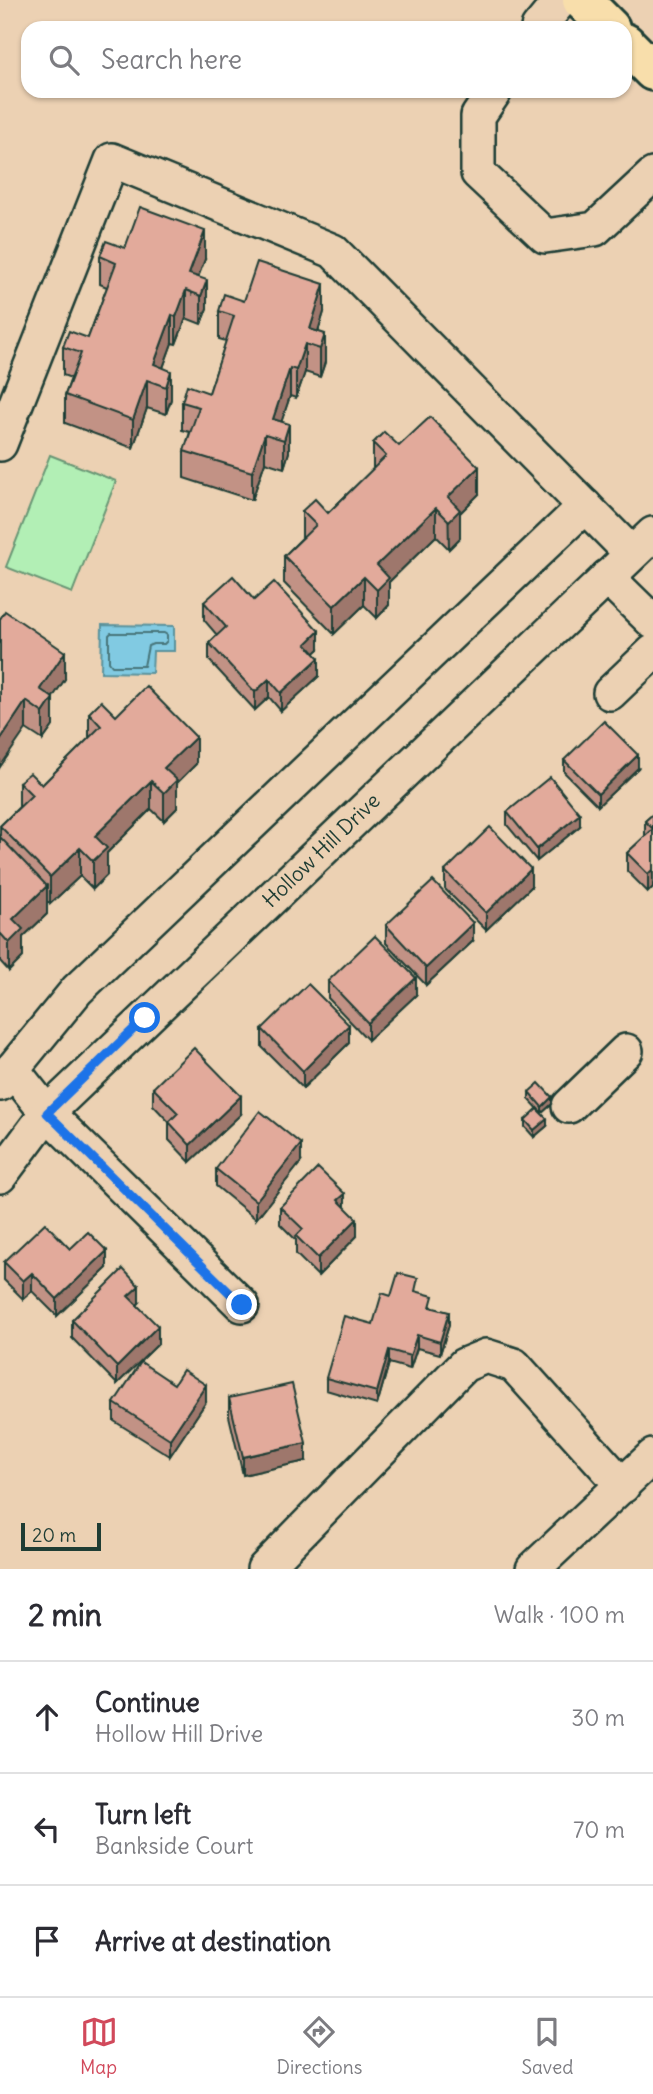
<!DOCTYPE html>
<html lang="en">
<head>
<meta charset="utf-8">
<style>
  body { margin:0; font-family:Delius,sans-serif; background:#f7f7f7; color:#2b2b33 }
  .scale { position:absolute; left:21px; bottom:18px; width:80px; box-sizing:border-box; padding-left:7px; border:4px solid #1f3d34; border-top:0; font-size:19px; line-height:24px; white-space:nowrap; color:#1f3d34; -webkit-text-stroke:5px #ecd1b3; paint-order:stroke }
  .stop { position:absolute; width:21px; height:21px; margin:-16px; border:5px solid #1a73e8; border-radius:50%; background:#fff }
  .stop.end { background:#1a73e8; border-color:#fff; box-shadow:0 2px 7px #0008 }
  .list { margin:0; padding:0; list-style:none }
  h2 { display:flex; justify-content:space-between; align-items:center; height:91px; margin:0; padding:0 28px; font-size:30px }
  h2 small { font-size:23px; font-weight:400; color:#7c7c81 }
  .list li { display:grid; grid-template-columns:46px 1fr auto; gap:21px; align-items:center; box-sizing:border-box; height:112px; padding:0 28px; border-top:2px solid #e1e1e2 }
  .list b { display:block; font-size:26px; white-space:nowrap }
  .list p { margin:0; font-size:23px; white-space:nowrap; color:#7c7c81 }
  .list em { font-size:23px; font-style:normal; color:#7c7c81 }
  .icon { flex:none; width:38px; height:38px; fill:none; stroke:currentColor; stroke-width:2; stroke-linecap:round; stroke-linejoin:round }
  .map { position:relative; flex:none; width:653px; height:1569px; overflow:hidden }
  .search { position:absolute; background:#fff; box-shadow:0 2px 5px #0004; left:21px; right:21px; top:21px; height:77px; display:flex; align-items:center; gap:18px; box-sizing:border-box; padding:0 24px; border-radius:21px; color:#7c7c81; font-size:26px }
  .sheet { height:427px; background:#fff }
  nav { display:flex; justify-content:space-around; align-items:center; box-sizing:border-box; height:98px; border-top:2px solid #e1e1e2; background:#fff; font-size:19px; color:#7c7c81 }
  nav a { display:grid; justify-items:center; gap:4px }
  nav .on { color:#d1495b }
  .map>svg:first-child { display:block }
  .green { fill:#b2efb5; stroke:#689674; stroke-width:2 }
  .water { fill:#81cae2; stroke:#5a929c; stroke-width:2 }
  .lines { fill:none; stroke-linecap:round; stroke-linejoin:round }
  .shore { stroke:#46757a; stroke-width:2 }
  .minor-casing { stroke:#1f3d34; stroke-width:38 }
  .major-casing { stroke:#1f3d34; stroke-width:44 }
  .minor { stroke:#ecd1b3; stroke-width:33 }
  .major { stroke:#f8deab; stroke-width:38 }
  .wall { fill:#c29285; stroke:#1f3d34; stroke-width:2 }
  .shaded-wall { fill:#9e776c; stroke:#1f3d34; stroke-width:2 }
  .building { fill:#e2aa9b; stroke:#1f3d34; stroke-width:2 }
  .route { stroke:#1a73e8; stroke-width:9 }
  .labels { text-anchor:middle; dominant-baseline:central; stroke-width:6; stroke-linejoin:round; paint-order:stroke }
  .street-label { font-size:21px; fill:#1f3d34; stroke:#ecd1b3 }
</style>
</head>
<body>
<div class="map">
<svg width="653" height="1569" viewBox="0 0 653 1569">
  <rect width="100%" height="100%" fill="#ecd1b3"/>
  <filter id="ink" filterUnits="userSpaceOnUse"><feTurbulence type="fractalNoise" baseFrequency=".0143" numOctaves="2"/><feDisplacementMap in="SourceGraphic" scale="14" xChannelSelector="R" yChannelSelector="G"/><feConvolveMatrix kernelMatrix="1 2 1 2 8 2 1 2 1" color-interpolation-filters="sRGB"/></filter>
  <g filter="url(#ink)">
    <polygon class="green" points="50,455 116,481 72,593 6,567"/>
    <polygon class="water" points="102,625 174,626 174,651 153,651 152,673 101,672"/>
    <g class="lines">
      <polygon class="shore" points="111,633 164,633 167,635 167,641 164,644 153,644 148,646 144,666 112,666 109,662 109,635"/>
      <defs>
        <g id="minor">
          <polyline points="538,28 561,0"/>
          <polyline points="495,91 478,116 478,173 545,236 595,229 653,175"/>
          <polyline points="0,444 112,160 333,251 631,553"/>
          <polyline points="607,577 653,622"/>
          <polyline points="610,693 653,652"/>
          <polyline points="12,1069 47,1113 242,1305"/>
          <polyline points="0,1084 77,990 585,506"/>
          <polyline points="569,1106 626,1051"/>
          <polyline points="0,1176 47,1113 653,534"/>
          <polyline points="264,1569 464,1365 486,1356 514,1365 623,1486"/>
          <polyline points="533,1569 653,1456"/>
        </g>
        <g id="major">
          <polyline points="582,0 610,28"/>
          <polyline points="625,43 653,71"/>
        </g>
      </defs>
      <use href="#minor" class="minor-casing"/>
      <use href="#major" class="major-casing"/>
      <use href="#minor" class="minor"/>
      <use href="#major" class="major"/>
    </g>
    <g class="wall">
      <polygon points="125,248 205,259 198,277 207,308 201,324 186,318 176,344 172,343 163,368 171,399 166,414 147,408 133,448 65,423 65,395 71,378 63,375 63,347 88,338 107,287 100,284 100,256"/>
      <polygon points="244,301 324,312 318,332 325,362 320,377 305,372 296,398 290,396 281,422 289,452 284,468 265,462 252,500 184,478 184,451 190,432 182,430 182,402 209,393 226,341 219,339 219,311"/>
      <polygon points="373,443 399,446 479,494 460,513 460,538 449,549 436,536 389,582 389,605 377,618 364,605 334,634 284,583 284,556 302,538 302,511 328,513 373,469"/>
      <polygon points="254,600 319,649 314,653 319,676 281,711 269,697 255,710 209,660 209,643 217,635 204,620 204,602"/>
      <polygon points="0,619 65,679 52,698 53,726 43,740 26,729"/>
      <polygon points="89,713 116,716 196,764 177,783 177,808 164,821 151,809 107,853 107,875 93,889 80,876 50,904 47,901 47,914 23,937 23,957 9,971 0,961 0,826 19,807 19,782 42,785 89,738"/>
      <polygon points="564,760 638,768 598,806 564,772"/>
      <polygon points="507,812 580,826 537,861 507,825"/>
      <polygon points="653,814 653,887 648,892 627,871 627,853 645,836 645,821"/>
      <polygon points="445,871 531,887 486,930 445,889"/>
      <polygon points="386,925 473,941 426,985 386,943"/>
      <polygon points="328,981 416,995 368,1040 328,998"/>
      <polygon points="262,1029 349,1043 303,1088 262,1047"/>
      <polygon points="153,1088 241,1114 190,1162 169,1140 169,1122 153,1105"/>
      <polygon points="529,1092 552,1104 542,1113 529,1099"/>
      <polygon points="525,1120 547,1126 534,1137 525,1127"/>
      <polygon points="301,1162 256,1219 216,1186 216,1169"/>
      <polygon points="280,1207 345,1207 357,1236 318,1276 296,1254 296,1240 280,1224"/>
      <polygon points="70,1249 107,1268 57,1316 32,1291 23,1299 4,1280 4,1262"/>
      <polygon points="418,1292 449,1325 440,1354 417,1348 410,1369 389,1363 377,1405 326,1390 326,1378 373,1324 391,1296"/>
      <polygon points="139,1303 137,1305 158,1344 117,1384 72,1338 72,1320"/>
      <polygon points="174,1384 206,1402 170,1456 114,1421 114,1403"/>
      <polygon points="229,1398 306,1461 243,1475 229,1416"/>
    </g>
    <g class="shaded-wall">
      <polygon points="205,231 205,259 192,293 189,274"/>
      <polygon points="207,280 207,308 201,324 201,296"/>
      <polygon points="324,284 324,312 313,347 310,329"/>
      <polygon points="186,290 186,318 176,344 176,317"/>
      <polygon points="172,315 172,343 157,384 154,364"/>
      <polygon points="325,334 325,362 320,377 320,349"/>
      <polygon points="305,344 305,372 296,398 296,370"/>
      <polygon points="290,368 290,396 276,438 273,419"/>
      <polygon points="171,371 171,399 166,414 166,387"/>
      <polygon points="147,380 147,408 133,448 133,420"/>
      <polygon points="289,424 289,452 284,468 284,440"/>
      <polygon points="265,434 265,462 252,500 252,472"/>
      <polygon points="479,467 479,494 460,513 460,538 449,549 448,497"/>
      <polygon points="436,508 436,536 389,582 389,605 377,618 377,565"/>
      <polygon points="364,577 364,605 334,634 334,606"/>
      <polygon points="319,631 319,649 306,661 306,644"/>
      <polygon points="65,652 65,679 43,712 40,689"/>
      <polygon points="319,658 319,676 281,711 281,693"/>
      <polygon points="269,679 269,697 255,710 255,692"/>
      <polygon points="53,698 53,726 43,740 43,713"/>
      <polygon points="26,701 26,729 0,767 0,740"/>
      <polygon points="196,737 196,764 177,783 177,808 164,821 164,768"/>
      <polygon points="638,755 638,768 598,806 598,794"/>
      <polygon points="151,781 151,809 107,853 107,875 93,889 93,861 95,836"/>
      <polygon points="580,814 580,826 537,861 537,849"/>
      <polygon points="80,848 80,876 50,904 50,877"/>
      <polygon points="531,869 531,887 486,930 486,913"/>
      <polygon points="653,869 653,887 648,892 648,874"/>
      <polygon points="47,886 47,914 23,937 23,957 9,971 9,943 13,919"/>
      <polygon points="473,923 473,941 426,985 426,968"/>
      <polygon points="416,978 416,995 368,1040 368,1023"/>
      <polygon points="349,1025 349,1043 303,1088 303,1071"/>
      <polygon points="241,1096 241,1114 190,1162 190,1145"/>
      <polygon points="552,1097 552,1104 542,1113 542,1107"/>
      <polygon points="547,1119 547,1126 534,1137 534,1130"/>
      <polygon points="301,1144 301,1162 256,1219 256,1201"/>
      <polygon points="345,1194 345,1211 338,1200"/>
      <polygon points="357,1219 357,1236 318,1276 318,1258"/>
      <polygon points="107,1251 107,1268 57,1316 57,1299"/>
      <polygon points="32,1273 32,1291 23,1299 23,1281"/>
      <polygon points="139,1286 139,1303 128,1314 128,1296"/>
      <polygon points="449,1312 449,1325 440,1354 440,1342"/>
      <polygon points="158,1326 158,1344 117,1384 117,1367"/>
      <polygon points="417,1335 417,1348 410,1369 410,1356"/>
      <polygon points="389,1350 389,1363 377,1405 377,1392"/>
      <polygon points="206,1385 206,1402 170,1456 170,1439"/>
      <polygon points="306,1443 306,1461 243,1475 243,1457"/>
    </g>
    <g class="building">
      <polygon points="140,207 205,231 189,274 207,280 201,296 186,290 176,317 172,315 154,364 171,371 166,387 147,380 133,420 65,395 81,353 63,347 69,331 88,338 116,263 100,256 106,241 125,248"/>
      <polygon points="257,262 324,284 310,329 325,334 320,349 305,344 296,370 290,368 273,419 289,424 284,440 265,434 252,472 184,451 199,407 182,402 187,385 209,393 234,316 219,311 224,294 244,301"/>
      <polygon points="430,417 479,467 448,497 460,510 449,521 436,508 377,565 389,578 377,590 364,577 334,606 284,556 316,525 302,511 315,499 328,513 386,456 373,443 384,432 399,446"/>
      <polygon points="233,576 254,600 274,582 319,631 306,644 319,658 281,693 269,679 255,692 209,643 226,627 204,602"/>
      <polygon points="5,611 65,652 40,689 53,698 43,713 26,701 0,740 0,619"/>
      <polygon points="146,686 196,737 164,768 177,780 164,793 151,781 95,836 107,848 93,861 80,848 50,877 0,826 32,795 19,782 30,773 42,785 101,726 89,713 101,701 116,716"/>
      <polygon points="604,721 638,755 598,794 564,760"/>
      <polygon points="550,777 580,814 537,849 507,812"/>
      <polygon points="653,814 653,869 648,874 627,853 653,829 645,821"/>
      <polygon points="490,827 531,869 486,913 445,871"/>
      <polygon points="0,837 47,886 13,919 23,929 9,943 0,933"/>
      <polygon points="433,881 473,923 426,968 386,925"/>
      <polygon points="375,936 416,978 368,1023 328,981"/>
      <polygon points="308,984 349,1025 303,1071 262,1029"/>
      <polygon points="194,1048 241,1096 190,1145 169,1122 178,1113 153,1088"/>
      <polygon points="539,1083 552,1097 542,1107 529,1092"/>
      <polygon points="537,1109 547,1119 534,1130 525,1120"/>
      <polygon points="260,1111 301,1144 256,1201 216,1169"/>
      <polygon points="318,1168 345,1194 338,1200 357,1219 318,1258 296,1236 303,1229 280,1207"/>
      <polygon points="45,1223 70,1249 88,1232 107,1251 57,1299 32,1273 23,1281 4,1262"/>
      <polygon points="123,1269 139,1286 128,1296 158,1326 117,1367 72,1320"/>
      <polygon points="398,1273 418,1278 415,1291 433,1296 430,1307 449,1312 440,1342 417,1335 410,1356 389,1350 377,1392 326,1378 344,1316 373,1324 382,1293 391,1296"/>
      <polygon points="141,1362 174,1384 183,1370 206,1385 170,1439 114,1403"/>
      <polygon points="292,1384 306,1443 243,1457 229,1398"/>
    </g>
  </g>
  <g class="lines" filter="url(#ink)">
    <polyline class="route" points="145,1018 47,1113 242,1305"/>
  </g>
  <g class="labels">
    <g class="street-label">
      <text transform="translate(321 850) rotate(-44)">Hollow Hill Drive</text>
    </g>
  </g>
</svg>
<div class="scale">20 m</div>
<div class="stop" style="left:145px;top:1018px"></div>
<div class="stop end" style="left:242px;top:1305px"></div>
<div class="search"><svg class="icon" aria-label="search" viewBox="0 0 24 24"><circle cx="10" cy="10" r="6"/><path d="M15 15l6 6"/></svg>Search here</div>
</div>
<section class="sheet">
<h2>2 min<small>Walk · 100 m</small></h2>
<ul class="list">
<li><svg class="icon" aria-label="ahead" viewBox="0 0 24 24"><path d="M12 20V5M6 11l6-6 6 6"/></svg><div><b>Continue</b><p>Hollow Hill Drive</p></div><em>30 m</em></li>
<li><svg class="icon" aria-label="left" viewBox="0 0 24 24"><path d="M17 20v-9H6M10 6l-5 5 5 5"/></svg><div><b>Turn left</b><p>Bankside Court</p></div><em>70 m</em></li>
<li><svg class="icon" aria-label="arrive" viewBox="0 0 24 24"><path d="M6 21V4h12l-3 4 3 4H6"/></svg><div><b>Arrive at destination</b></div></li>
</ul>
</section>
<nav>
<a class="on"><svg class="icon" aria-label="map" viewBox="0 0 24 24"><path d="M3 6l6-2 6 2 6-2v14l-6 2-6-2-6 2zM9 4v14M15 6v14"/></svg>Map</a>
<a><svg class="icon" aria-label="directions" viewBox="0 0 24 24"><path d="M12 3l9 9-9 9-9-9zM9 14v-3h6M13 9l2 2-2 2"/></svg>Directions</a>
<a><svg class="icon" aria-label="saved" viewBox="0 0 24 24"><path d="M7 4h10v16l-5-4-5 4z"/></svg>Saved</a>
</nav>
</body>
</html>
